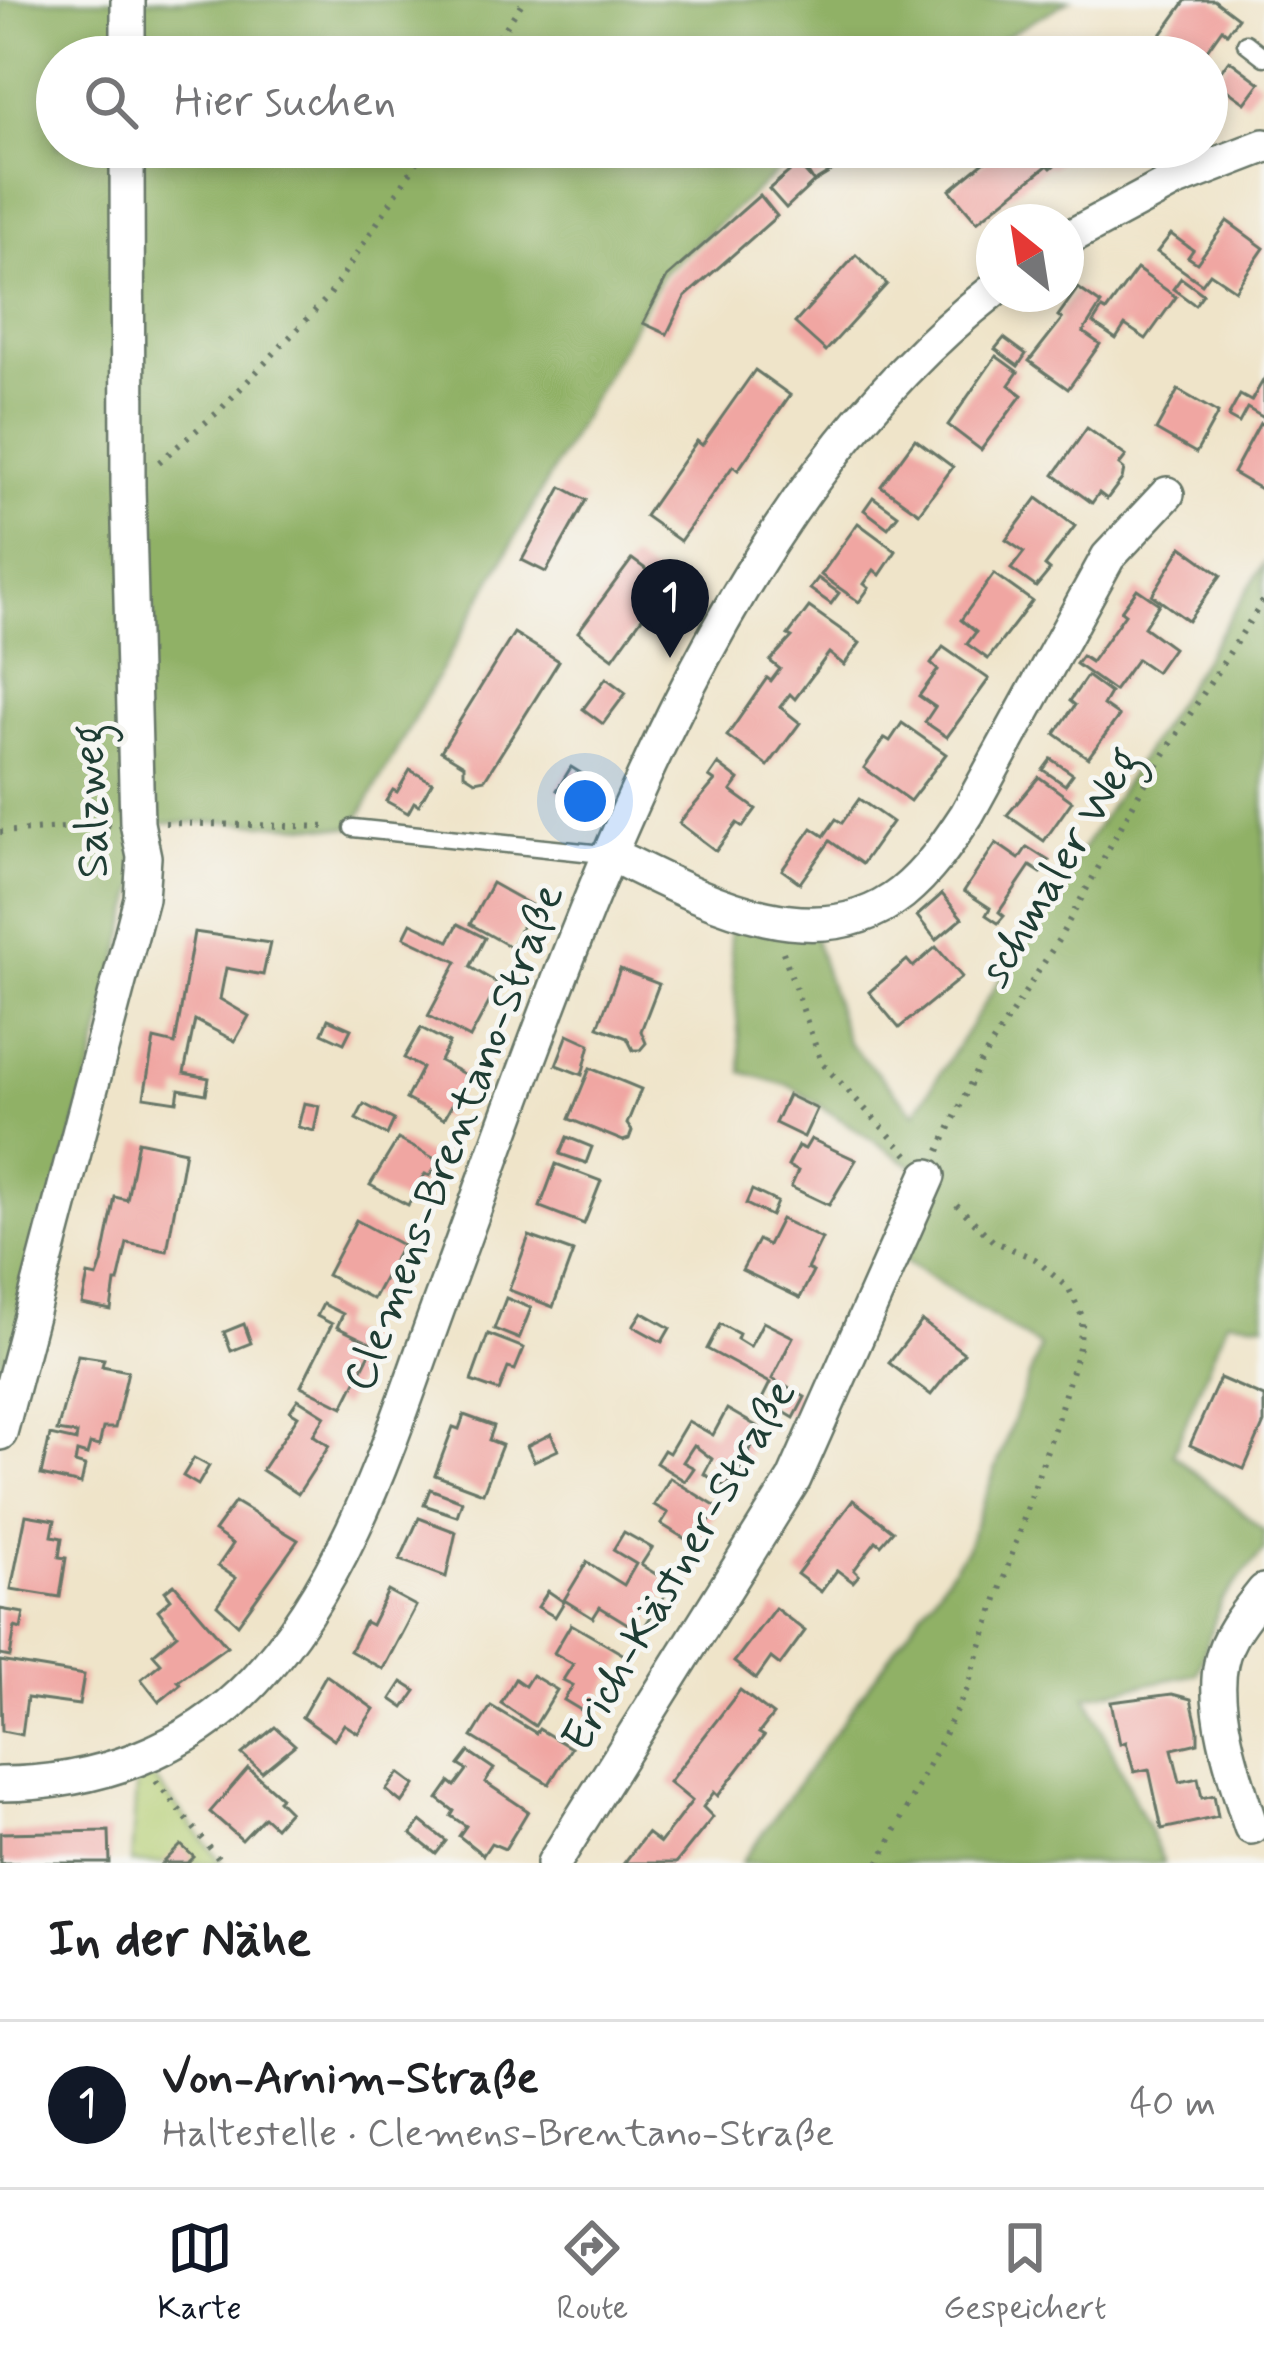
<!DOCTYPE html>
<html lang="de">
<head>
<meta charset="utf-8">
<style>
  body { margin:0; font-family:Mynerve,sans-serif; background:#f2f2f2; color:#202124 }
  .compass { position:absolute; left:976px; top:204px; width:108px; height:108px; border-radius:50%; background:#fff; box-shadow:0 6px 18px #0003; rotate:330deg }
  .you { position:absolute; left:585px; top:801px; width:42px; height:42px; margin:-30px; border:9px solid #fff; border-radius:50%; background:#1a73e8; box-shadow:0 0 0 18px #1a73e833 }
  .badge { display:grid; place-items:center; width:78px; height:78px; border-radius:50%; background:#111827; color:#fff; font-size:39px; font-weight:700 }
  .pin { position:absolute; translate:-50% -99px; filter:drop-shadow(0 3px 6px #0008) }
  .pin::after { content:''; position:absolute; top:63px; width:42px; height:36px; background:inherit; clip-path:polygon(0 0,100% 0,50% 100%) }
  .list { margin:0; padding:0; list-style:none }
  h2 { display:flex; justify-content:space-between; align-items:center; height:156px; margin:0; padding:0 48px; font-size:51px }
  h2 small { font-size:39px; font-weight:400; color:#757577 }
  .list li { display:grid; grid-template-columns:78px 1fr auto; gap:36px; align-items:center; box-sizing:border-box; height:168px; padding:0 48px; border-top:3px solid #e0e0e0 }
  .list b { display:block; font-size:45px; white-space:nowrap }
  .list p { margin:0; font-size:39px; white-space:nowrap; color:#757577 }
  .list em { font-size:39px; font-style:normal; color:#757577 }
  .icon { flex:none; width:66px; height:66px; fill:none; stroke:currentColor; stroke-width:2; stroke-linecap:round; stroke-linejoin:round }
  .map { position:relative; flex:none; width:1264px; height:1863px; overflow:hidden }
  .search { position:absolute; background:#fff; box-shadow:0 6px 18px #0003; left:36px; right:36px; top:36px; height:132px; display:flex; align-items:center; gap:30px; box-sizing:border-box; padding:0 42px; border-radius:66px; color:#757577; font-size:45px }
  .sheet { height:324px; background:#fff }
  nav { display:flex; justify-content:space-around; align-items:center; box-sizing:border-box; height:168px; border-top:3px solid #e0e0e0; background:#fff; font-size:33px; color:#757577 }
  nav a { display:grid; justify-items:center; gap:6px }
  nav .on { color:#111827 }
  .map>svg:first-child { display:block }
  .green { fill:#b5ce74; stroke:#6a8654; stroke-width:3 }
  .forest { fill:#90b166; stroke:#58774d; stroke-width:3 }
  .building { fill:#f0a6a2 }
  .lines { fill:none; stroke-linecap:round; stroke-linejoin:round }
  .lane-casing { stroke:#687768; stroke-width:21 }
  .street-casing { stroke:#687768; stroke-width:38 }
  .path { stroke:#687768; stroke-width:6; stroke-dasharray:3 9; stroke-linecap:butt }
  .lane { stroke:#fff; stroke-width:16 }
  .street { stroke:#fff; stroke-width:33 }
  .labels { text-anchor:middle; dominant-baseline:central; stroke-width:10; stroke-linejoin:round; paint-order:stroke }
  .street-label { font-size:45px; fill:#1f3d34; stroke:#f6f6f2 }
</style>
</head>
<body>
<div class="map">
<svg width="1264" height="1863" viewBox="0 0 1264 1863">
  <rect width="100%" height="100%" fill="#f6f6f2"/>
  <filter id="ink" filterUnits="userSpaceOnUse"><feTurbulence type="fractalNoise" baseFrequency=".00833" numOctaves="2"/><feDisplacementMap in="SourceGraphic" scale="24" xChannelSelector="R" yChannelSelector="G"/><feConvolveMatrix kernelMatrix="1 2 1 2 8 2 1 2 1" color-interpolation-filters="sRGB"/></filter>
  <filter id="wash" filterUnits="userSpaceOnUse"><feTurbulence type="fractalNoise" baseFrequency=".004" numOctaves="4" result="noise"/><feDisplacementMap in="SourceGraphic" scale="48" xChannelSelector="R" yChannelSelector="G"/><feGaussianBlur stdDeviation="2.7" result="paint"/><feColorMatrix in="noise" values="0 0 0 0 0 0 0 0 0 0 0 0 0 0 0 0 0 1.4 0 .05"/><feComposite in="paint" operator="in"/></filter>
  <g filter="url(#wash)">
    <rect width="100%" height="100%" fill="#efe4c9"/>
    <polygon class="green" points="138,1759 222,1863 131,1863"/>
    <g class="forest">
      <polygon points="0,0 1070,0 969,57 57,57 57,147 810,147 796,155 663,273 353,828 222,822 137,824 144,857 0,1433"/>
      <polygon points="1264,564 1264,1323 1227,1320 1173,1454 1264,1531 1264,1550 1221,1601 1197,1674 1087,1696 1164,1863 741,1863 966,1550 1040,1347 894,1254 927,1176 790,1086 742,1072 727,906 810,923 847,1041 915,1113"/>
    </g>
    <g id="blocks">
      <g class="building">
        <polygon points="1186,0 1214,0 1238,18 1227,33 1222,29 1202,57 1145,57"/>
        <polygon points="1229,60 1260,83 1245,103 1214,81"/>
        <polygon points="824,147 838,147 847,162 814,182 786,208 769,189 798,164 814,182 801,161"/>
        <polygon points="1002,147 1077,147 1051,168 1048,165 977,222 950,190"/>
        <polygon points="760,195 777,216 685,297 667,334 643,323 667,277"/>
        <polygon points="1227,221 1264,248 1235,290 1210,273 1202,284 1157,252 1171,234 1193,250 1188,257 1197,263"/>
        <polygon points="856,255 887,284 826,351 795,323"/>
        <polygon points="1137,269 1176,297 1146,339 1125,325 1116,339 1093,323 1102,309 1106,311"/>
        <polygon points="1181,278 1203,294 1195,305 1173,289"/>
        <polygon points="1078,288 1101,304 1083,332 1100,344 1068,389 1029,361 1062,319 1058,316"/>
        <polygon points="1004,338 1026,354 1018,366 995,349"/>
        <polygon points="996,356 1018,372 1009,385 1022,395 981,450 948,425"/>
        <polygon points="755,370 790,395 738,470 733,466 680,541 645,516 697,441 702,445"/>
        <polygon points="1264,379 1264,418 1247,408 1239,423 1228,417 1240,395 1251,401"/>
        <polygon points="1178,390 1218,413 1196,453 1156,430"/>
        <polygon points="1260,423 1264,425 1264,491 1233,473"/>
        <polygon points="1087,428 1126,456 1119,465 1124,469 1122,479 1107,499 1099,493 1092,503 1054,475"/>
        <polygon points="915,439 953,467 919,513 881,486"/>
        <polygon points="562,487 586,500 546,572 522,560"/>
        <polygon points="873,497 898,515 888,528 864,510"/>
        <polygon points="1037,498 1075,526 1045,566 1050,570 1036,587 1011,569 1024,552 1006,540"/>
        <polygon points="858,523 896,551 880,575 874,570 864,584 869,588 859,602 821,575"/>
        <polygon points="1182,547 1221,575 1188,621 1152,595"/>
        <polygon points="632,559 666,584 613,658 578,632"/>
        <polygon points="994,574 1032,601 988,659 967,644 976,632 961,620"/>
        <polygon points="818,578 839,593 831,604 810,589"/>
        <polygon points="1137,589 1159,604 1144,627 1173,648 1156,672 1137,659 1114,691 1076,664 1082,656 1091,662 1125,614 1121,611"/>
        <polygon points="809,607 860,643 844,665 829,653 795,699 790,694 780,707 800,723 768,766 727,736 767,678 771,681 780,669 770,661 792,637 788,635"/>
        <polygon points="514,633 559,661 485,779 475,781 464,774 464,765 441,751"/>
        <polygon points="943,647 989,679 947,737 925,722 935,707 919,696 938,670 931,664"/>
        <polygon points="1087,676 1110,693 1103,705 1119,716 1088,758 1055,734 1075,705 1070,701"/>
        <polygon points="606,678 626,693 603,724 583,709"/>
        <polygon points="902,723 946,754 910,801 864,768 885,738 890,741"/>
        <polygon points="1051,759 1073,774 1065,785 1043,770"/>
        <polygon points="718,764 739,780 731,791 756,809 743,827 737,823 716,851 679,823 715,781 709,777"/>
        <polygon points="571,767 595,782 580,805 557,790"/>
        <polygon points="410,770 432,782 419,805 414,802 408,813 386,801 393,790 397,792"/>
        <polygon points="1039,777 1072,801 1044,841 1007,815"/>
        <polygon points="859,799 892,822 862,864 830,841 800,883 782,870 812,828 824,836 836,819 842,823"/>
        <polygon points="996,843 1019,859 1027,847 1049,861 1041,873 1030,866 999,912 1004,916 998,923 986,915 990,908 964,891"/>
        <polygon points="492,883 533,906 511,947 470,924"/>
        <polygon points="942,894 962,918 936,940 917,916"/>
        <polygon points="411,923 449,941 458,924 485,938 470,967 499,984 470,1038 428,1016 457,962 404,937"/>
        <polygon points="194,932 270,943 263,975 226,968 220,999 249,1016 235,1041 195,1020 184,1073 209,1078 206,1094 179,1089 177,1102 144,1097 154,1039 175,1044"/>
        <polygon points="936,947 962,977 899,1028 869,992 907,960 913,967"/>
        <polygon points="620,969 659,984 641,1031 646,1043 640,1050 633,1050 627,1038 598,1027"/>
        <polygon points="328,1019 351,1029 344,1043 322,1033"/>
        <polygon points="421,1028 449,1043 440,1061 468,1076 444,1119 406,1099 422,1068 404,1058"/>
        <polygon points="568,1034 590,1044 582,1075 556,1065"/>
        <polygon points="590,1068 641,1089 627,1124 632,1131 629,1139 623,1141 569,1119"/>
        <polygon points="788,1095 817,1109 804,1137 775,1123"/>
        <polygon points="304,1103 319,1106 314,1131 298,1127"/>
        <polygon points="364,1104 394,1120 387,1135 356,1119"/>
        <polygon points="567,1137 592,1147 586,1163 560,1154"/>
        <polygon points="398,1139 439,1161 430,1176 425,1174 408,1205 370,1185"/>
        <polygon points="811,1139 856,1160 829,1205 791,1187 798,1171 788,1166 798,1146 805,1149"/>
        <polygon points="138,1141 185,1151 167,1251 127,1243 118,1282 115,1282 111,1310 82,1304 88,1275 97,1277 102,1263 115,1197 127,1200"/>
        <polygon points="556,1164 601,1181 584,1224 540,1207"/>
        <polygon points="752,1190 777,1202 771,1216 746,1204"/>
        <polygon points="781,1219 822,1239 807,1269 813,1272 800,1298 742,1270 758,1240 768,1245"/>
        <polygon points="356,1220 402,1245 373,1299 327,1275"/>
        <polygon points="529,1236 573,1252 553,1307 509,1290"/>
        <polygon points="506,1298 531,1308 519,1339 494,1329"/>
        <polygon points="323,1304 343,1314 337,1327 374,1345 343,1407 301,1386 332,1324 317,1316"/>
        <polygon points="642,1312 670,1328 662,1342 633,1326"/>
        <polygon points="922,1321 964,1353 931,1395 889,1363"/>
        <polygon points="763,1322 793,1337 772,1379 805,1397 794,1418 762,1399 770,1383 707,1349 720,1324 739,1334 737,1339 750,1347"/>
        <polygon points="244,1324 251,1343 231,1351 224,1332"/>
        <polygon points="488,1334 524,1348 515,1370 508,1368 499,1391 471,1381"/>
        <polygon points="78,1355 104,1359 102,1366 128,1371 115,1428 103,1428 99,1446 90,1444 87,1455 77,1452 75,1463 85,1466 81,1484 41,1475 50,1435 76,1441 77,1434 57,1431"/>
        <polygon points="1220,1378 1264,1397 1264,1423 1244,1469 1190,1445"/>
        <polygon points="298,1399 325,1416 313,1435 329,1446 298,1494 262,1470 298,1416 290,1411"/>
        <polygon points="727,1409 760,1428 738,1473 726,1487 704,1474 712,1459 694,1445 683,1462 694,1468 685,1481 656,1463 664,1450 669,1453 688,1421 713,1435"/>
        <polygon points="464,1415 494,1426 489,1440 502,1445 483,1493 435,1475 453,1427 459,1429"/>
        <polygon points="551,1434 558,1450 534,1461 527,1446"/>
        <polygon points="194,1458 209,1466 198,1485 183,1476"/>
        <polygon points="670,1478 718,1508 695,1545 661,1524 668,1513 654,1505"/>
        <polygon points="430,1489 462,1501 457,1516 424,1505"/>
        <polygon points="853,1500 893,1531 881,1545 876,1541 854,1570 859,1575 853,1582 837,1570 821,1592 797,1574"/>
        <polygon points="235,1502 298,1540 238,1624 217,1605 236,1578 218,1566 233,1544 214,1531"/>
        <polygon points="26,1515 55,1520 52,1536 62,1538 59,1557 66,1558 60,1597 11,1589"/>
        <polygon points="419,1518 456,1532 446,1577 400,1560"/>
        <polygon points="624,1532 652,1548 641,1565 672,1584 641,1632 600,1607 593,1618 564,1600 587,1562 624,1585 636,1564 613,1550"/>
        <polygon points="174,1584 227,1646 178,1681 181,1684 159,1702 141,1679 161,1663 153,1654 177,1634 158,1610 171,1599 165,1591"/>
        <polygon points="388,1591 416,1606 383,1669 350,1651 365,1622 371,1625"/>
        <polygon points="548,1591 564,1602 555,1617 538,1607"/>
        <polygon points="775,1608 805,1631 780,1665 771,1658 756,1679 734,1662"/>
        <polygon points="0,1609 24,1613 21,1629 15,1627 10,1657 0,1655"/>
        <polygon points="571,1624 626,1656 589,1715 564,1700 573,1685 563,1680 573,1664 554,1653"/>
        <polygon points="0,1661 84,1675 79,1705 27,1698 22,1735 2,1731"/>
        <polygon points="326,1675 374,1709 358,1733 344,1724 334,1740 302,1717"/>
        <polygon points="532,1675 557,1690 535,1726 501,1703 515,1679 525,1686"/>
        <polygon points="402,1682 416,1691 404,1708 391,1699"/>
        <polygon points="740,1690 773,1715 759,1733 764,1736 718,1796 714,1792 703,1807 713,1817 676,1863 624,1863 647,1833 660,1843 692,1801 669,1782"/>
        <polygon points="1172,1694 1191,1699 1198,1730 1198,1743 1172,1749 1180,1782 1198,1778 1202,1798 1214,1795 1218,1817 1162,1829 1149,1769 1134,1772 1126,1742 1120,1744 1111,1702"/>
        <polygon points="491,1706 536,1733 539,1729 571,1748 549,1784 472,1737"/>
        <polygon points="275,1727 295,1745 262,1772 242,1754"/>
        <polygon points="469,1752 494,1769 485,1782 528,1811 505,1849 491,1843 483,1855 459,1836 466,1826 451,1816 454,1811 438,1799 450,1782 455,1786 467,1770 459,1765"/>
        <polygon points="248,1768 281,1797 278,1800 289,1811 275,1827 264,1817 242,1840 210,1812"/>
        <polygon points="399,1773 415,1785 402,1803 386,1790"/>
        <polygon points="421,1821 446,1841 436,1854 411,1834"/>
        <polygon points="109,1831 110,1863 0,1863 0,1833"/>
        <polygon points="181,1845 194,1857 188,1863 163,1863"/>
      </g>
    </g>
  </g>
  <g filter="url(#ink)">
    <use href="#blocks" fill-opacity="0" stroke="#687768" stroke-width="3"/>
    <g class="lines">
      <defs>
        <g id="lane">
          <polyline points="1246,43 1264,57"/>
          <polyline points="353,828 612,855"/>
        </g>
        <g id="street">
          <polyline points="128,57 128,0"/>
          <polyline points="1066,239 1176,180 1264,146"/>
          <path d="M612,855C696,896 814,963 902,893C929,871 948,843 967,814L1108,557L1167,494"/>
          <polyline points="0,1433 141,898 144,857 137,823 128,487 127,147"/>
          <path d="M0,1784C95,1784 188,1751 254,1681C353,1575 394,1426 443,1294C569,956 701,519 994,290"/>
          <path d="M1251,1827C1236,1781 1211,1711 1221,1663C1226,1636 1247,1612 1264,1591"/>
          <polyline points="554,1863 794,1479 928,1176"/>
        </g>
      </defs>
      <use href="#lane" class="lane-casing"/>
      <use href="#street" class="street-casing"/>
      <g class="path">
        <polyline points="486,57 524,0"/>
        <polyline points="159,462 219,411 329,296 427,147"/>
        <polyline points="165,823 332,827"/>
        <polyline points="0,832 110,825"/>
        <polyline points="783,952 821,1062 909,1156"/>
        <polyline points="939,1151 980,1063 1059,939 1140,792 1264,599"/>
        <polyline points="156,1781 222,1863"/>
        <polyline points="879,1863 966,1691 1058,1417 1079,1347 1083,1318 1069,1289 1035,1259 993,1241 952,1200"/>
      </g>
      <use href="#lane" class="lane"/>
      <use href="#street" class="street"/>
    </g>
  </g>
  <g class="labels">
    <g class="street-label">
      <text transform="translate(92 801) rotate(-92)">Salzweg</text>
      <text transform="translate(1060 867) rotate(-59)">schmaler Weg</text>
      <text transform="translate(455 1138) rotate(-69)">Clemens-Brentano-Straße</text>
      <text transform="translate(680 1566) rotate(-60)">Erich-Kästner-Straße</text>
    </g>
  </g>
</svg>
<svg class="compass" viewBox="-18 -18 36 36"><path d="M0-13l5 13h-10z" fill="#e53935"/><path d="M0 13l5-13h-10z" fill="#757577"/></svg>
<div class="you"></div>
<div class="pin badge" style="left:670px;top:658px">1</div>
<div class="search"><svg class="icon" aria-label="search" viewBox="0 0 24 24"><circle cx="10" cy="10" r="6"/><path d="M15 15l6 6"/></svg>Hier suchen</div>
</div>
<section class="sheet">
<h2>In der Nähe<small></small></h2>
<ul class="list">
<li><span class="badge">1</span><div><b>Von-Arnim-Straße</b><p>Haltestelle · Clemens-Brentano-Straße</p></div><em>40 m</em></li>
</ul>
</section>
<nav>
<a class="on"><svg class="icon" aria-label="map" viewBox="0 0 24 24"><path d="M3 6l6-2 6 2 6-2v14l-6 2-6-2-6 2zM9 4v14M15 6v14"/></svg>Karte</a>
<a><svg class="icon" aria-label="directions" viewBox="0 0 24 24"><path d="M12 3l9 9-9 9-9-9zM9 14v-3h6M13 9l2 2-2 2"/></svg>Route</a>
<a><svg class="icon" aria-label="saved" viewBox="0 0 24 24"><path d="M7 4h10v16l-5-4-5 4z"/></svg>Gespeichert</a>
</nav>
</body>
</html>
